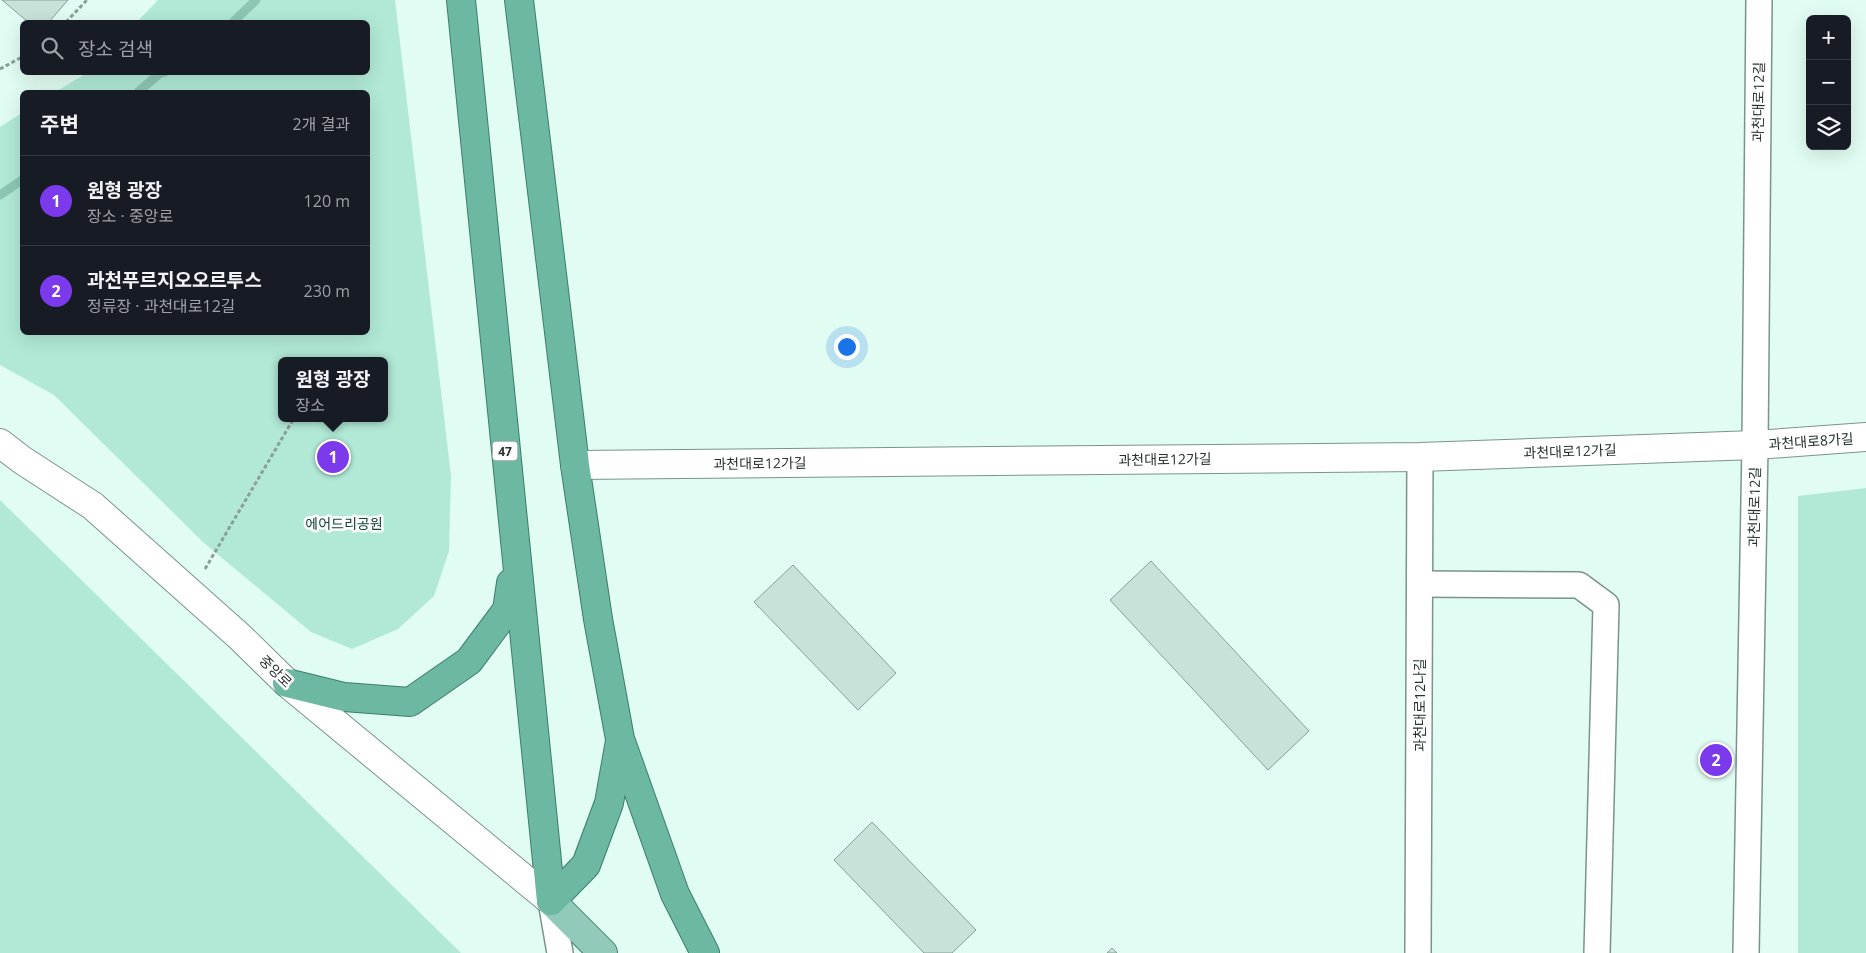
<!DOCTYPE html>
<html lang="ko">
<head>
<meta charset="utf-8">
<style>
  body { margin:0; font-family:"Open Sans","Noto Sans KR",sans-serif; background:#242831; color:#f1f3f6 }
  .controls { position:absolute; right:15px; top:15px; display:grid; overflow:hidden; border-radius:8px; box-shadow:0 5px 20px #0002 }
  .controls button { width:45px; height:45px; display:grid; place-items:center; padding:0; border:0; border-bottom:1px solid #363941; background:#171b24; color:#f1f3f6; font:25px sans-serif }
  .you { position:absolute; left:846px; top:346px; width:18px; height:18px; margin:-12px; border:4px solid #fff; border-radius:50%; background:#1a73e8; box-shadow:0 0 0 8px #1a73e833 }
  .badge { display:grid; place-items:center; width:32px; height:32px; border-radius:50%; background:#7c3aed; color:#fff; font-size:16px; font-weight:700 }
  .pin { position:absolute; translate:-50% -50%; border:2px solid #fff; box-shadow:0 1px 5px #0006 }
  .popup { position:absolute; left:278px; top:357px; width:110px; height:65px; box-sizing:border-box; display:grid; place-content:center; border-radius:8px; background:#171b24; filter:drop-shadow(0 1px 4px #0005); font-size:16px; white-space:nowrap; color:#9ea1a6 }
  .popup b { font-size:19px; color:#f1f3f6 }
  .popup::after { content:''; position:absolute; left:50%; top:100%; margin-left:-10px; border:10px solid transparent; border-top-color:#171b24 }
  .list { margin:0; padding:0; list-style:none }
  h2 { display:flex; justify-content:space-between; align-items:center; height:65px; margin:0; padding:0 20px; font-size:21px }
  h2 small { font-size:16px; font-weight:400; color:#9ea1a6 }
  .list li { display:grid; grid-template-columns:32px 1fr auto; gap:15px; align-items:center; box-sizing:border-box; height:90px; padding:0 20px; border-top:1px solid #363941 }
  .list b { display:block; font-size:19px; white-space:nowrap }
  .list p { margin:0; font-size:16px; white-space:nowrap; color:#9ea1a6 }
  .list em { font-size:16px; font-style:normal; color:#9ea1a6 }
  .icon { flex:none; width:28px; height:28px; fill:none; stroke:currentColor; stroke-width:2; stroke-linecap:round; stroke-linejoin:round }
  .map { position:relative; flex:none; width:1866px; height:953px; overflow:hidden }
  .search { position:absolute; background:#171b24; box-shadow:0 5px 20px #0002; left:20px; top:20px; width:350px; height:55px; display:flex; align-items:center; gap:12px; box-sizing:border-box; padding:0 18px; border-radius:8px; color:#9ea1a6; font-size:19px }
  .panel { position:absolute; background:#171b24; box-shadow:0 5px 20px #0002; left:20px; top:90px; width:350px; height:245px; border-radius:8px }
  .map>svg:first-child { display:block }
  .green { fill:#b1e9d6; fill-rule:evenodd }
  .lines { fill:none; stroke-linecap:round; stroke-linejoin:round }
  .stream { stroke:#8cc7b3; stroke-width:9 }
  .building { fill:#c7e2d8; stroke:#859f96 }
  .minor-casing { stroke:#7b948b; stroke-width:28 }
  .tertiary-casing { stroke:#7b948b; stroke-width:30 }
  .primary-casing { stroke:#3c7e6b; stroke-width:30 }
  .trunk-casing { stroke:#3c7e6b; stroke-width:30 }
  .path { stroke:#8b9f97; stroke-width:3; stroke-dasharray:4 2.5; stroke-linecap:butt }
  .minor { stroke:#fff; stroke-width:25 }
  .tertiary { stroke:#fff; stroke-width:28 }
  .primary { stroke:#91caba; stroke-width:28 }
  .trunk { stroke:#6cb8a3; stroke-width:28 }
  .labels { text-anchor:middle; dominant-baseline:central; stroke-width:5; stroke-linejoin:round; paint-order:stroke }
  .shield { fill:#fff; stroke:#68706d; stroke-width:1 }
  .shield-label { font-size:12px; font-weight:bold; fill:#27322e }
  .street-label { font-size:14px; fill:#27322e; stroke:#fff }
  .park-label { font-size:14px; fill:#124538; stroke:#fff }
</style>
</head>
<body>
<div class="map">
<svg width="1866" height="953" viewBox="0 0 1866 953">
  <rect width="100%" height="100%" fill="#e1fcf2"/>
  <g class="green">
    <path d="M158,0H395L451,476L449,551L434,596L398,629L352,649L311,632L204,543L54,395L0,365V127L22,113V332H368V92H55L87,73L368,72V22H137ZM282,361H384V418H282Z"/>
    <polygon points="1866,488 1866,953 1798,953 1798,496"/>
    <polygon points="0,500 461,953 0,953"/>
  </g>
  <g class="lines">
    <g class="stream">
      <polyline points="233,22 256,0"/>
      <polyline points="138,92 159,74 165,72"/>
      <polyline points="0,195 22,180"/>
    </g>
  </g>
  <g class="building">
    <polygon points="2,0 68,0 49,22 28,22"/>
    <polygon points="1151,561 1309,731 1268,770 1110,600"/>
    <polygon points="793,565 896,673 858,710 754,602"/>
    <polygon points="872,822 976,930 952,953 924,953 834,860"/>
    <polygon points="1112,948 1117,953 1107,953"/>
  </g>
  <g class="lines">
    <defs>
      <g id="minor">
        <polyline points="1420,584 1579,585 1606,605 1597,953"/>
        <polyline points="551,901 560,953"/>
        <polyline points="1418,953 1420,457"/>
        <polyline points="1746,953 1755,445 1759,0"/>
      </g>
      <g id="tertiary">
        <polyline points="0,443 22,460 93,506 240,637 287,683 551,901"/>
        <polyline points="575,465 1420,457 1755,445 1866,437"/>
      </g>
      <polyline id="primary" points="551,901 603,953"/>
      <g id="trunk">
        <polyline points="461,0 551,901"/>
        <polyline points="519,0 575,465 598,619 620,739 675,894 705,953"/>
        <polyline points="287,683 344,697 410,702 469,661 507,610 511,583"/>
        <polyline points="551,901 586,865 609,803 620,741"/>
      </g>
    </defs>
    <use href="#minor" class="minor-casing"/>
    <use href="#tertiary" class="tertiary-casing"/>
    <use href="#primary" class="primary-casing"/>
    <use href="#trunk" class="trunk-casing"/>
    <g class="path">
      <polyline points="66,22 87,0"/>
      <polyline points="0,69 22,57"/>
      <polyline points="205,569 294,418"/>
    </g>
    <use href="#minor" class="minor"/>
    <use href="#tertiary" class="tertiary"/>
    <use href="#primary" class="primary"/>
    <use href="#trunk" class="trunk"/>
  </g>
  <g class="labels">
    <rect class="shield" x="492.5" y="441.5" width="25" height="19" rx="4"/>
    <g class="shield-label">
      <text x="505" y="451">47</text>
    </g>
    <g class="street-label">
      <text transform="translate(1758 102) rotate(-89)">과천대로12길</text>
      <text transform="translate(1811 441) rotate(-4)">과천대로8가길</text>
      <text transform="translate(1570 451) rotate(-2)">과천대로12가길</text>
      <text transform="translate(1165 459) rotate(-1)">과천대로12가길</text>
      <text transform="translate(760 463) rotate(-1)">과천대로12가길</text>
      <text transform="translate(1754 507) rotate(-89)">과천대로12길</text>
      <text transform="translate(276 671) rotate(44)">중앙로</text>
      <text transform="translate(1419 705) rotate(-90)">과천대로12나길</text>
    </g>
    <g class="park-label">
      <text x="344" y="523">에어드리공원</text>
    </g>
  </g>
</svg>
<div class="controls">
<button>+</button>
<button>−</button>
<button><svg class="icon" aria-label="layers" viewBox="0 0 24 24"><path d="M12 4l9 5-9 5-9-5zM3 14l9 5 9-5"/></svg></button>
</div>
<div class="you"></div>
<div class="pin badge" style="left:333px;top:457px">1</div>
<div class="popup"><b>원형 광장</b>장소</div>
<div class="pin badge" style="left:1716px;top:760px">2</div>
<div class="search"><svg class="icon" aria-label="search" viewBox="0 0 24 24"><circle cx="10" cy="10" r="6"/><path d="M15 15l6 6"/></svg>장소 검색</div>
<section class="panel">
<h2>주변<small>2개 결과</small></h2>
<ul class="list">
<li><span class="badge">1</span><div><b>원형 광장</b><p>장소 · 중앙로</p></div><em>120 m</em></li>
<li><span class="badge">2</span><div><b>과천푸르지오오르투스</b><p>정류장 · 과천대로12길</p></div><em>230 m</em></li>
</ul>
</section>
</div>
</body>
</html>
